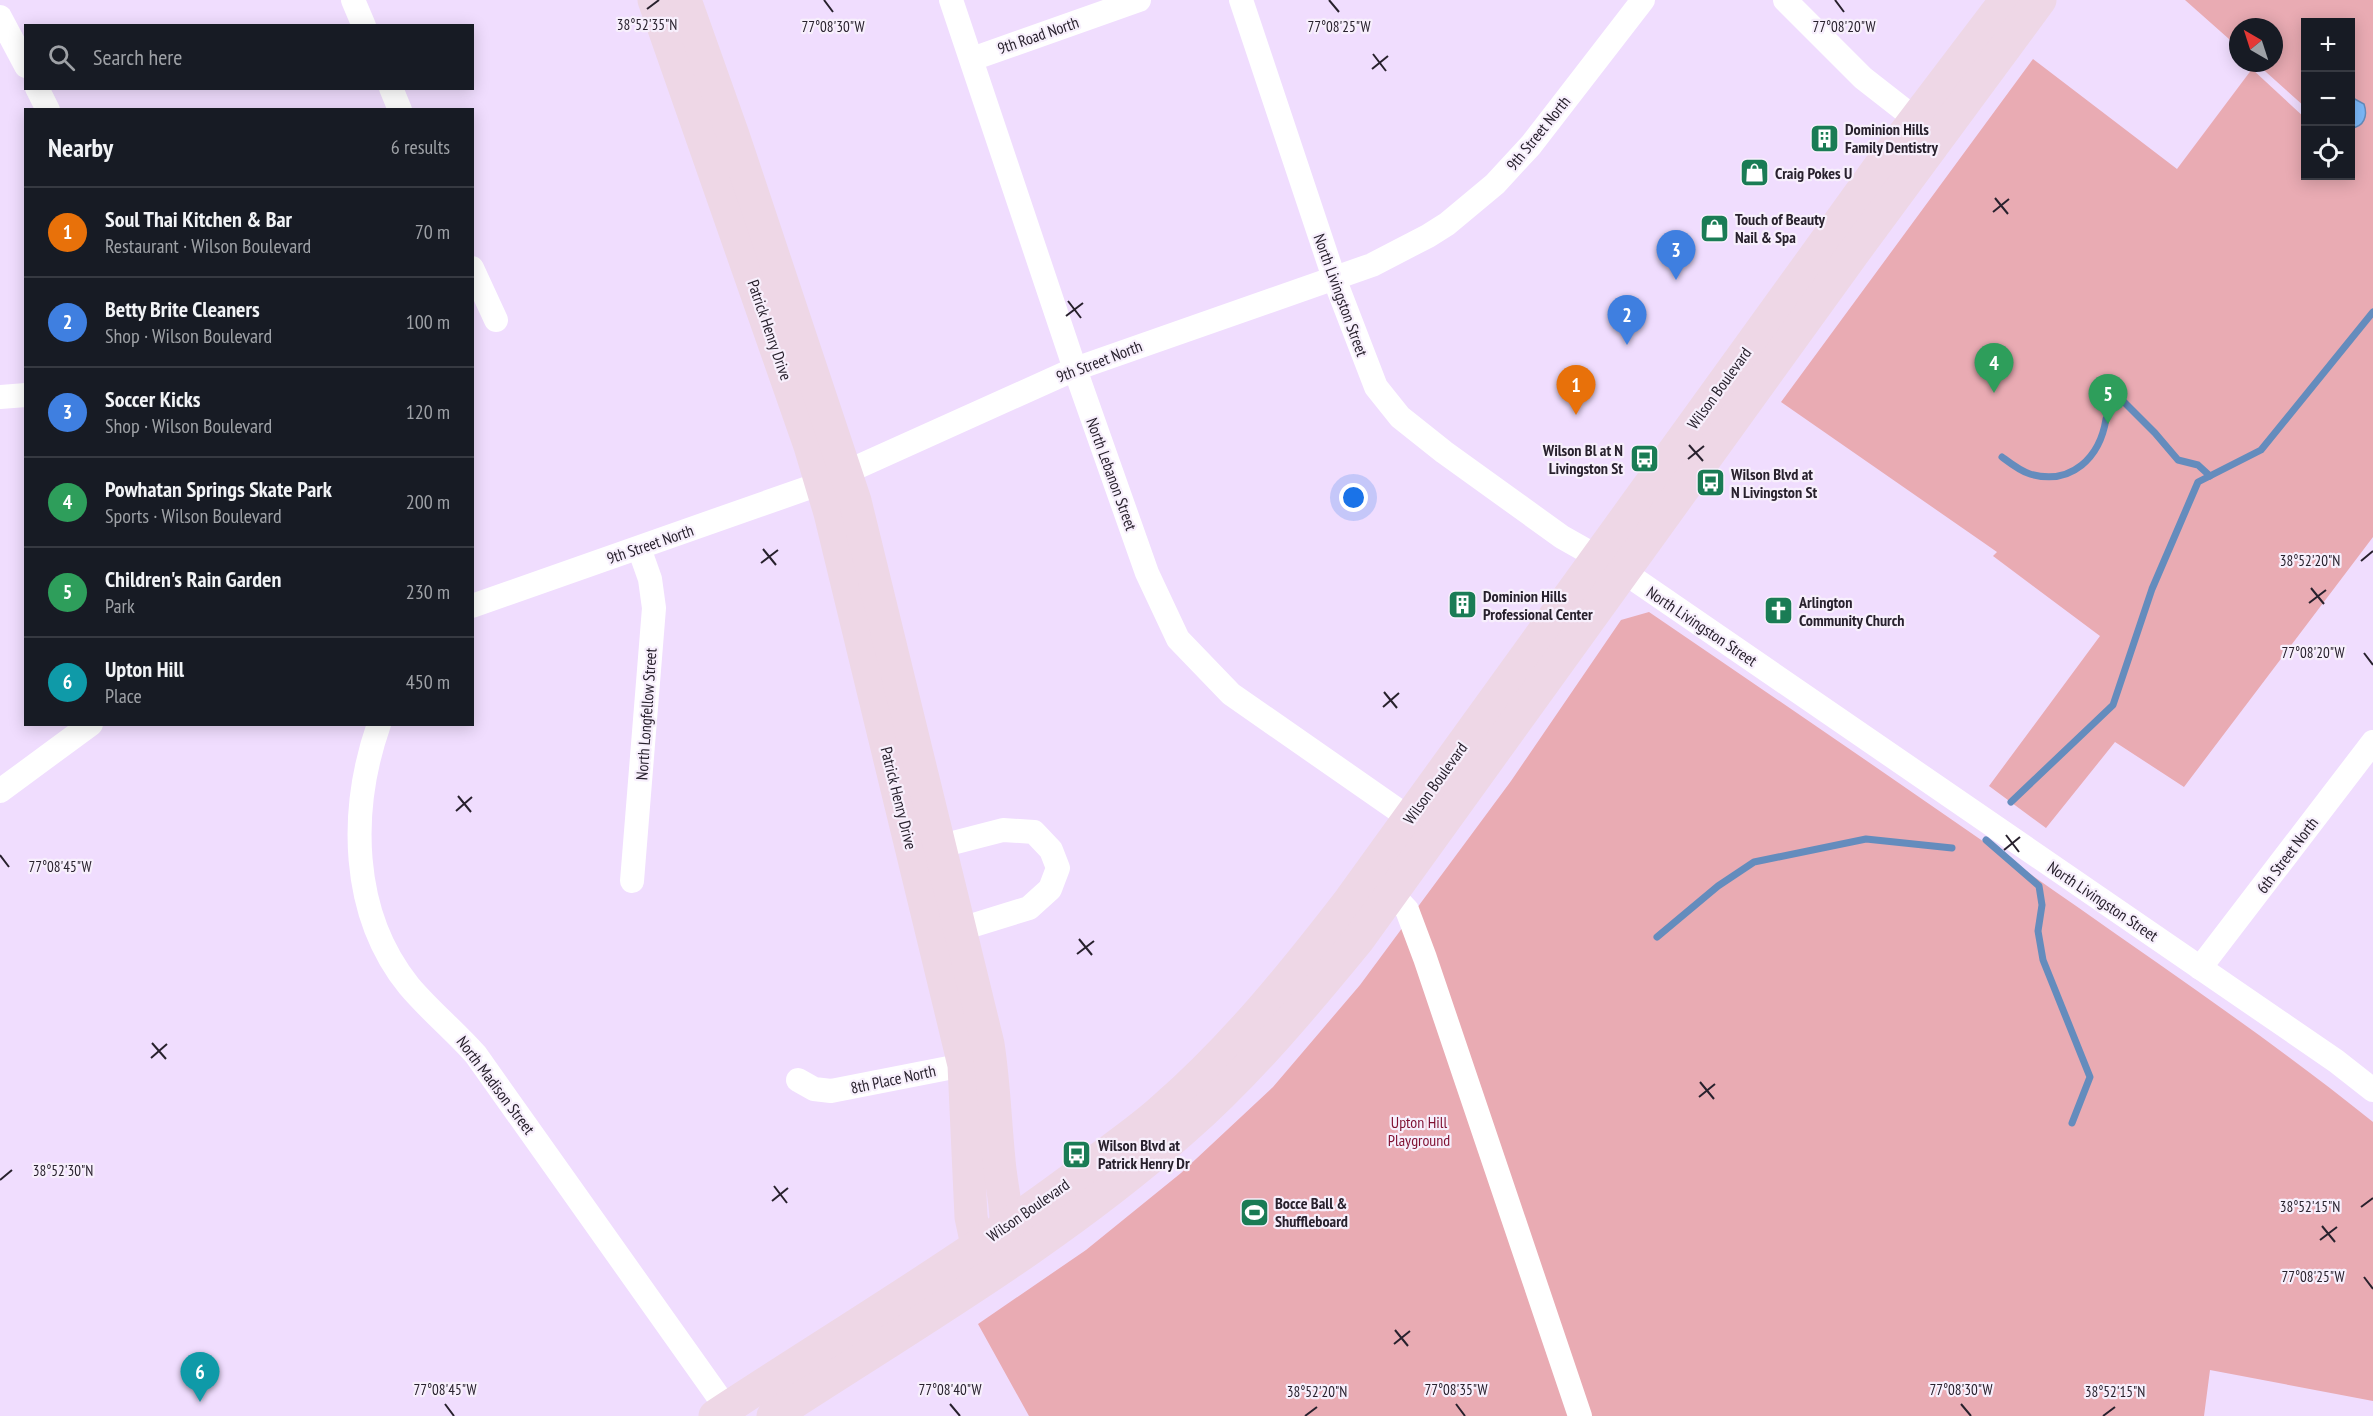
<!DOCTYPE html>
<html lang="en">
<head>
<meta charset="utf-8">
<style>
  body { margin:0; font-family:"PT Sans Narrow",sans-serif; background:#20242c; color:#f1f3f6 }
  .controls { position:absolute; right:18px; top:18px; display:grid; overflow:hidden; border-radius:0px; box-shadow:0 3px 15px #0003 }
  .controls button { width:54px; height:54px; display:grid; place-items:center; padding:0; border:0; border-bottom:2px solid #363941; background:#171b24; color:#f1f3f6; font:30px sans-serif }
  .compass { position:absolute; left:2229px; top:18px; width:54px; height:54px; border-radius:50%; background:#171b24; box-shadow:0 3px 15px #0003; rotate:321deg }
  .you { position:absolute; left:1354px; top:498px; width:21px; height:21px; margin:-15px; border:4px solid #fff; border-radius:50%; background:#1a73e8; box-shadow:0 0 0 9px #1a73e833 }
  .badge { display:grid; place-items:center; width:39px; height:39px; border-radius:50%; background:#1a73e8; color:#fff; font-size:20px; font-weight:700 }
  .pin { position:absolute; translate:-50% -50px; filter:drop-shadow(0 2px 3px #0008) }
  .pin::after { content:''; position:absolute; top:32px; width:21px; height:18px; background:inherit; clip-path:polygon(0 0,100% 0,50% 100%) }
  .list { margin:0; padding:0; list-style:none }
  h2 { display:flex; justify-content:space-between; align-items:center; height:78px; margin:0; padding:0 24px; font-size:26px }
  h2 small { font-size:20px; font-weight:400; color:#9ea1a6 }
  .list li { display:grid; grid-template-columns:39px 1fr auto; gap:18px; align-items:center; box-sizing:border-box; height:90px; padding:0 24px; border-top:2px solid #363941 }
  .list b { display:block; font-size:22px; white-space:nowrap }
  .list p { margin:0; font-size:20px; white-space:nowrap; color:#9ea1a6 }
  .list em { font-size:20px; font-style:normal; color:#9ea1a6 }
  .icon { flex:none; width:33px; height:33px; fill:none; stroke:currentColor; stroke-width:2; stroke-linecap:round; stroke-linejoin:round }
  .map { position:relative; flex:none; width:2373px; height:1416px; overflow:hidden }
  .search { position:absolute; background:#171b24; box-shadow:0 3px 15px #0003; left:24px; top:24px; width:450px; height:66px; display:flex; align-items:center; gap:15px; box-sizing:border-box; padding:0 21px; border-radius:0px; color:#9ea1a6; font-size:22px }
  .panel { position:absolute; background:#171b24; box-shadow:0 3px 15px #0003; left:24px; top:108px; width:450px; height:618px; border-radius:0px }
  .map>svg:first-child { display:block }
  .green { fill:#e9abb3 }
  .water { fill:#7dbafb; stroke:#648cbd; stroke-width:1.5 }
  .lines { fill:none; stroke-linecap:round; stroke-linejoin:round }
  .stream { stroke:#648cbd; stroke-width:7 }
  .street { stroke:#fff; stroke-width:24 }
  .secondary { stroke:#eed7e6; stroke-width:33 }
  .ticks { fill:none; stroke:#28212d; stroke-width:2 }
  .labels { text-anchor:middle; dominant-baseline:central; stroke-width:4.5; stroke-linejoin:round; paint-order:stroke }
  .street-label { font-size:16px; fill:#28212d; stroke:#f7effc }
  .poi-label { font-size:16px; font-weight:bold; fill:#28212d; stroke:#f7effc; text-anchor:start }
  .park-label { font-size:16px; fill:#7f1132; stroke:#f7effc }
  .ticks-label { font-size:15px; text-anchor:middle; fill:#28212d; stroke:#f7effc; stroke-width:4.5; stroke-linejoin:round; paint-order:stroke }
</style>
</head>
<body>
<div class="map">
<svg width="2373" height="1416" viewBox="0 0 2373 1416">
  <rect width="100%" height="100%" fill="#f0ddfe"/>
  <g class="green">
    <polygon points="2185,0 2373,0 2373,537 2184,787 2115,742 2046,828 1989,786 2100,636 1993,556 1997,552 1781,402 2033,59 2177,169 2252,69 2305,118 2306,176 2350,176 2350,22 2306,22 2305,107 2256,63 2274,63 2274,27 2238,27 2238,47"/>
    <path d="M1649,612C1793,710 1936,808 2079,908C2178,978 2279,1046 2373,1122V1401L2210,1370L2204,1416H1029L978,1324L1086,1250L1181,1173L1273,1087L1360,985L1511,781L1621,620Z"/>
  </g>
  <path class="water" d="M2351,97L2364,104C2368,116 2364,127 2351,128Z"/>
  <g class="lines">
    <g class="stream">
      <polyline points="2122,400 2155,433 2178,460 2198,465 2210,476"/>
      <path d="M2002,457C2010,463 2020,471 2030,474C2072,486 2100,457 2106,419"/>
      <polyline points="2011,802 2113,705 2152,589 2198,482 2261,450 2373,312"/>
      <polyline points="1986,840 2039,886 2042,905 2038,931 2043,960 2090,1077 2072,1123"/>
      <polyline points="1657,937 1718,886 1754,862 1866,839 1952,848"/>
    </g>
    <g class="street">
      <polyline points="353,0 364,26"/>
      <polyline points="951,0 1075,369 1147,573 1178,639 1231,694 1422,827"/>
      <polyline points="1241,0 1334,278 1376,387 1400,417 1444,452 1562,537 1624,572 2336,1061 2373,1090"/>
      <polyline points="1785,0 1863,78 1927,128"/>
      <polyline points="0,17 26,66"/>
      <polyline points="972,59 1139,0"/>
      <polyline points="37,88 48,110"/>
      <polyline points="391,88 400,110"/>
      <polyline points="472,268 496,320"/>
      <polyline points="0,397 26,395"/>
      <polyline points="472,606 822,483 1075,369 1372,265 1428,236 1447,224 1495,184 1531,145 1643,0"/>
      <path d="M379,724C349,810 350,913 409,986C430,1011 455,1031 476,1055L732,1416"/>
      <polyline points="0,791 91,724"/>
      <polyline points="941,846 1003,830 1034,832 1051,850 1058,868 1050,889 1029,908 961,929"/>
      <polyline points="632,881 654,608 650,579 639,548"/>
      <polyline points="1392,894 1407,910 1425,958 1580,1416"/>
      <polyline points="2200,968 2373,742"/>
      <polyline points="798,1080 814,1089 831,1091 979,1062"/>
    </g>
    <g class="secondary">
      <polyline points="654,0 810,446 830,513 964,1065 971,1217 977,1245 990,1260"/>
      <path d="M685,0L733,135L855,501L988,1044C994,1082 995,1121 999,1160C1001,1188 1010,1214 1004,1242"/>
      <path d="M715,1416C838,1335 966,1259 1084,1170C1110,1150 1139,1131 1163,1109C1234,1047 1293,974 1350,900L1880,166L2006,0"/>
      <path d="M773,1416C912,1325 1058,1241 1183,1130C1248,1073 1304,1006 1358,940L1852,255L2040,0"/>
    </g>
  </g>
  <path class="ticks" d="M824,0L833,12M1329,0L1339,12M1835,0L1844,12M647,9L659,0M1373,54L1386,71M1372,69L1388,56M1995,198L2008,214M1993,212L2009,199M1068,301L1081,318M1066,316L1083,303M1689,445L1703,461M1688,459L1704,446M763,549L776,565M2361,561L2373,551M761,563L778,550M2311,588L2324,604M2309,603L2326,590M2364,653L2373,665M1384,692L1397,708M1383,707L1399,693M458,796L471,812M456,811L472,797M2006,835L2019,852M2004,850L2020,837M0,855L9,867M1079,939L1092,955M1077,954L1094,941M152,1043L166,1059M151,1058L167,1044M1700,1082L1714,1099M1699,1097L1715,1084M0,1180L12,1170M774,1186L787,1203M772,1201L788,1188M2361,1207L2373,1198M2322,1226L2335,1242M2320,1240L2337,1227M2364,1277L2373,1289M1395,1330L1408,1346M1394,1344L1410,1331M445,1404L454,1416M950,1404L960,1416M1456,1404L1465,1416M1961,1404L1971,1416M1305,1416L1317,1407M2103,1416L2115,1407"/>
  <defs>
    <symbol id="building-square" viewBox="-11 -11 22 22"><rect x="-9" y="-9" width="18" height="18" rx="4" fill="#1a7c55" stroke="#f7effc"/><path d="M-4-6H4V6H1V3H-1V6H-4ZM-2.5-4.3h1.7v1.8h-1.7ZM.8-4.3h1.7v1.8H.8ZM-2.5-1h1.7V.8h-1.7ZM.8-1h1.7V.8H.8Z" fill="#fff"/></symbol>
    <symbol id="shop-square" viewBox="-11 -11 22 22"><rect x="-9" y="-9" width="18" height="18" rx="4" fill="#1a7c55" stroke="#f7effc"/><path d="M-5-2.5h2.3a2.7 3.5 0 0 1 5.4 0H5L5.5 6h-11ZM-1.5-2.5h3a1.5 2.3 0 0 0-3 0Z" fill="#fff"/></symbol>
    <symbol id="bus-square" viewBox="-11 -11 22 22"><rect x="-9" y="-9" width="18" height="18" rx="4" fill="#1a7c55" stroke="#f7effc"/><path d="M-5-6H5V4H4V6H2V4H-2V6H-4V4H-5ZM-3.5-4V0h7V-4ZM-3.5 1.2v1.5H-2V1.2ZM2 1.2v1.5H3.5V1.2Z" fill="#fff"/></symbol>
    <symbol id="church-square" viewBox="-11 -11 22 22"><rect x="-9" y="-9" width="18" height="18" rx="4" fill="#1a7c55" stroke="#f7effc"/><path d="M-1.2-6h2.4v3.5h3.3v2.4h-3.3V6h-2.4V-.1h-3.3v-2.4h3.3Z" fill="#fff"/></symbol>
    <symbol id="stadium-square" viewBox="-11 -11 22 22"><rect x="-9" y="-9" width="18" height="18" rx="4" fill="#1a7c55" stroke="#f7effc"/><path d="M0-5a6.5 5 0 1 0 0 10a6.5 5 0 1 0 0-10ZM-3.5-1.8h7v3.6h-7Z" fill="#fff"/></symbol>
  </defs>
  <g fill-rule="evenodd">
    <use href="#building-square" x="1808" y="122" width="33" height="33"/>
    <use href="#shop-square" x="1738" y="156" width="33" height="33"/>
    <use href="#shop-square" x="1698" y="212" width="33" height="33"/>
    <use href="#bus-square" x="1628" y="442" width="33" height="33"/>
    <use href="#bus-square" x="1694" y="466" width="33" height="33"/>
    <use href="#building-square" x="1446" y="588" width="33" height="33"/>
    <use href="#church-square" x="1762" y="594" width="33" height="33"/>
    <use href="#bus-square" x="1060" y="1138" width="33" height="33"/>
    <use href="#stadium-square" x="1238" y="1196" width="33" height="33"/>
  </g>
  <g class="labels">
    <g class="street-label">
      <text transform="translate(1038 35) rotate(-19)">9th Road North</text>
      <text transform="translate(1538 133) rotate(-51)">9th Street North</text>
      <text transform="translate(1341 295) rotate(70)">North Livingston Street</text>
      <text transform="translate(770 330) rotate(71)">Patrick Henry Drive</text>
      <text transform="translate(1099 361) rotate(-21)">9th Street North</text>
      <text transform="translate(1719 388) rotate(-54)">Wilson Boulevard</text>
      <text transform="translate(1112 474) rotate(70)">North Lebanon Street</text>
      <text transform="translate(650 544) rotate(-19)">9th Street North</text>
      <text transform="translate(1702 626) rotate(34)">North Livingston Street</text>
      <text transform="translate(646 714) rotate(-86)">North Longfellow Street</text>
      <text transform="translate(1435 783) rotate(-54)">Wilson Boulevard</text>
      <text transform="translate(899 798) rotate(76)">Patrick Henry Drive</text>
      <text transform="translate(2287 855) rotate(-53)">6th Street North</text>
      <text transform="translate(2103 901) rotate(34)">North Livingston Street</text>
      <text transform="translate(893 1079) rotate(-12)">8th Place North</text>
      <text transform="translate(496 1085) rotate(53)">North Madison Street</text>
      <text transform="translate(1028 1210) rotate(-35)">Wilson Boulevard</text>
    </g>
    <g class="poi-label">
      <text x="1845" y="129">Dominion Hills<tspan x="1845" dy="18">Family Dentistry</tspan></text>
      <text x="1775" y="173">Craig Pokes U</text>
      <text x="1735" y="219">Touch of Beauty<tspan x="1735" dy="18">Nail &amp; Spa</tspan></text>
      <text x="1623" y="450" text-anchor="end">Wilson Bl at N<tspan x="1623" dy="18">Livingston St</tspan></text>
      <text x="1731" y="474">Wilson Blvd at<tspan x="1731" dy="18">N Livingston St</tspan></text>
      <text x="1483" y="596">Dominion Hills<tspan x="1483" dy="18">Professional Center</tspan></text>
      <text x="1799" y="602">Arlington<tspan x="1799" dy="18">Community Church</tspan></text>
      <text x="1098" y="1145">Wilson Blvd at<tspan x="1098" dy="18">Patrick Henry Dr</tspan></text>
      <text x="1275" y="1203">Bocce Ball &amp;<tspan x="1275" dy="18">Shuffleboard</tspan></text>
    </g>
    <g class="park-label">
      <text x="1419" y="1122">Upton Hill<tspan x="1419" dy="18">Playground</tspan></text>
    </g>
  </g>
  <g class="ticks-label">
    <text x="647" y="30">38°52'35"N</text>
    <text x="833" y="32">77°08'30"W</text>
    <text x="1339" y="32">77°08'25"W</text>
    <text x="1844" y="32">77°08'20"W</text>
    <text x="2310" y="566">38°52'20"N</text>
    <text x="2313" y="658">77°08'20"W</text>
    <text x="60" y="872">77°08'45"W</text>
    <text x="63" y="1176">38°52'30"N</text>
    <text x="2310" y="1212">38°52'15"N</text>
    <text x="2313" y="1282">77°08'25"W</text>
    <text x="445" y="1395">77°08'45"W</text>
    <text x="950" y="1395">77°08'40"W</text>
    <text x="1456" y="1395">77°08'35"W</text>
    <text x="1961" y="1395">77°08'30"W</text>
    <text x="1317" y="1397">38°52'20"N</text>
    <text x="2115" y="1397">38°52'15"N</text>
  </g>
</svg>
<div class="controls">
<button>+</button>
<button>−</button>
<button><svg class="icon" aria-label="locate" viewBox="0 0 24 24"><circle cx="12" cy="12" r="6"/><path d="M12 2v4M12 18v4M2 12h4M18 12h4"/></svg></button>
</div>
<svg class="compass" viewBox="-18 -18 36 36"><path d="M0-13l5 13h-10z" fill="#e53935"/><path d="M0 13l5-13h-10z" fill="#9ea1a6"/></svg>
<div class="you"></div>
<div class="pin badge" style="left:1576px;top:415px;background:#e8710a">1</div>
<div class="pin badge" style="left:1627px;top:345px;background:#3f7fe0">2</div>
<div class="pin badge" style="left:1676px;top:280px;background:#3f7fe0">3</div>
<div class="pin badge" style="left:1994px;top:393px;background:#2e9e5b">4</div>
<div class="pin badge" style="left:2108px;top:424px;background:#2e9e5b">5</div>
<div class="pin badge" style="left:200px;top:1402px;background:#0f9aa8">6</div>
<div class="search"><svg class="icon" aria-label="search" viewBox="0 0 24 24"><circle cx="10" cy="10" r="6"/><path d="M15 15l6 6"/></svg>Search here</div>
<section class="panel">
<h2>Nearby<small>6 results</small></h2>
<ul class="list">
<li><span class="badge" style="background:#e8710a">1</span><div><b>Soul Thai Kitchen &amp; Bar</b><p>Restaurant · Wilson Boulevard</p></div><em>70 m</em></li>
<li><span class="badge" style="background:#3f7fe0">2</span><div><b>Betty Brite Cleaners</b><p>Shop · Wilson Boulevard</p></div><em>100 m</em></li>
<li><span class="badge" style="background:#3f7fe0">3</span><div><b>Soccer Kicks</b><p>Shop · Wilson Boulevard</p></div><em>120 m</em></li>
<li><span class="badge" style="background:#2e9e5b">4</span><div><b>Powhatan Springs Skate Park</b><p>Sports · Wilson Boulevard</p></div><em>200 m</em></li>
<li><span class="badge" style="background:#2e9e5b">5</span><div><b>Children's Rain Garden</b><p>Park</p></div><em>230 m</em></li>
<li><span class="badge" style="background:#0f9aa8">6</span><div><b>Upton Hill</b><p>Place</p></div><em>450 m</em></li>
</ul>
</section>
</div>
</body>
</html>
